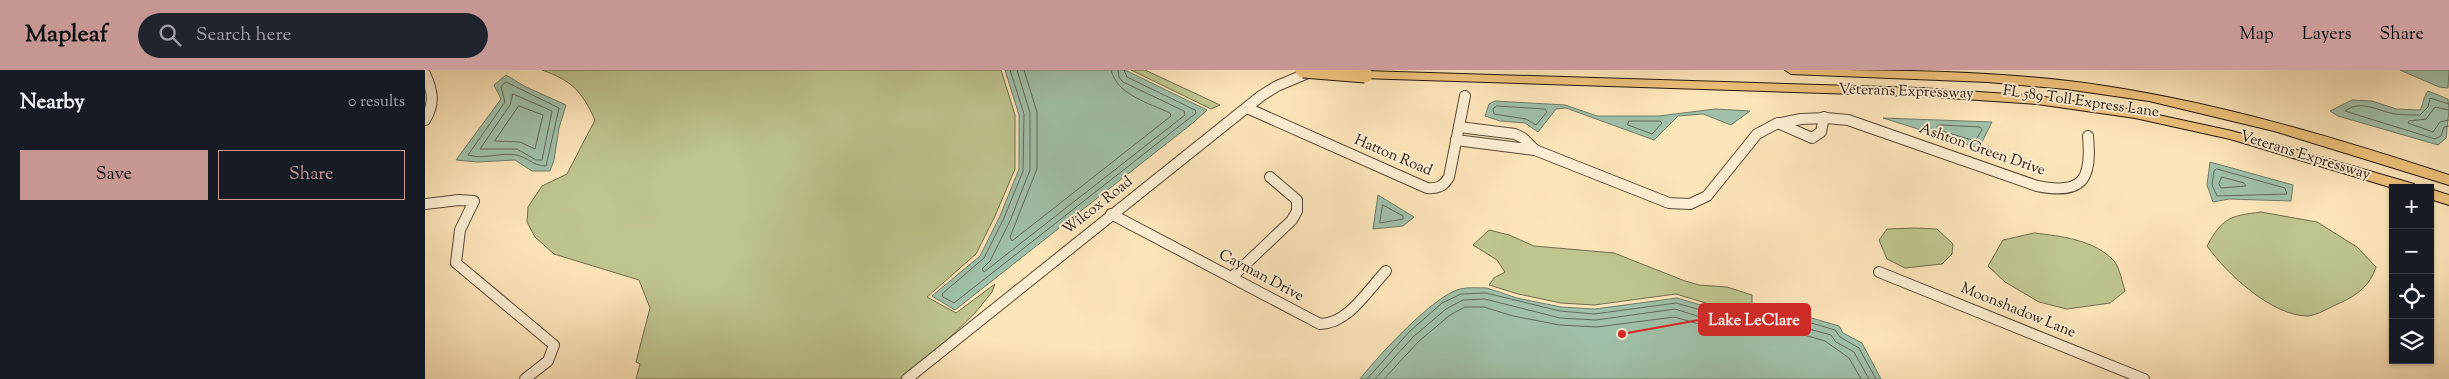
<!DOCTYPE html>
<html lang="en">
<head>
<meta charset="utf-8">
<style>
  body { margin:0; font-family:"Sorts Mill Goudy",serif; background:#20242c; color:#f1f3f6 }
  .controls { position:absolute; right:15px; bottom:15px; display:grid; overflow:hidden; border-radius:0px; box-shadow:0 1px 4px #0004 }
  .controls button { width:45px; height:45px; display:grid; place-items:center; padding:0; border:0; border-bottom:1px solid #363941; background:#171b24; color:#f1f3f6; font:25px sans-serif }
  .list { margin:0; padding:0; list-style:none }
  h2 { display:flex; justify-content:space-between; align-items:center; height:65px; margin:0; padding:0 20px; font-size:21px }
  h2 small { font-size:16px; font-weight:400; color:#9ea1a6 }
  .actions { display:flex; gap:10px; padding:15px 20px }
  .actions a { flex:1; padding:11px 0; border:1px solid #c59692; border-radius:0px; text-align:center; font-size:18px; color:#c59692 }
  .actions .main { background:#c59692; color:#111 }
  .icon { flex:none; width:28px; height:28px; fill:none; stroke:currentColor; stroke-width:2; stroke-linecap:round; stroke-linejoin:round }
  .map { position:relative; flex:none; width:2024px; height:309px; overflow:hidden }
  header { display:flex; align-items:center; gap:30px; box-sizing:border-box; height:70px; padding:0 25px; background:#c59692; color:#111 }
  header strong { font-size:24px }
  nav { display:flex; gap:28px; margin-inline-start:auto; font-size:18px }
  .search { width:350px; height:45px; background:#20242c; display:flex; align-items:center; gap:12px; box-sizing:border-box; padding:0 18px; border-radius:28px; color:#9ea1a6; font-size:19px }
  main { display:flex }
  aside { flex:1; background:#171b24 }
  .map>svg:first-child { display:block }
  .green { fill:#bfc58f; stroke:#716d4c }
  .water { fill:#a0c0a9; stroke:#6e7c69 }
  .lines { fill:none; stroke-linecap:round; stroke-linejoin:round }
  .shore { stroke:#626a5a; stroke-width:1 }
  .minor-casing { stroke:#594936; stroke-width:12 }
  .highway-casing { stroke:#23150a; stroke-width:2 }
  .minor { stroke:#fdeed2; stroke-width:10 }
  .highway { fill:#eec27c; fill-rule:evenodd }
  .highway-bridge-casing { stroke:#23150a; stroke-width:17; stroke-linecap:butt }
  .highway-bridge { stroke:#eec27c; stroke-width:15 }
  .labels { text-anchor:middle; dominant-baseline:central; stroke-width:4; stroke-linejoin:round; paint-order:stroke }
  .street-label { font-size:15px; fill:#23150a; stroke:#fdeed2 }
  .leader { fill:none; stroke:#d62828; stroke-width:2 }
  .callout-dot { fill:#d62828; stroke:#fdeed2; stroke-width:2 }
  .callout { fill:#d62828; stroke:#d62828; stroke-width:2 }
  .callout-label { font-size:16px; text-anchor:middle; font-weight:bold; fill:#fff }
</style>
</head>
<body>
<header>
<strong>Mapleaf</strong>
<div class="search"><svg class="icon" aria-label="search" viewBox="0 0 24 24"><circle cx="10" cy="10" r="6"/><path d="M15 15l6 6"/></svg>Search here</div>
<nav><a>Map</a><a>Layers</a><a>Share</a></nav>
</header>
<main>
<aside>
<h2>Nearby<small>0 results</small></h2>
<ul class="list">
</ul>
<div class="actions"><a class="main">Save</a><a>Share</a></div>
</aside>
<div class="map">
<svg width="2024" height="309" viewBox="0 0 2024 309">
  <rect width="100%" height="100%" fill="#fce5b9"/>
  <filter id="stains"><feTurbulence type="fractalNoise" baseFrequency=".004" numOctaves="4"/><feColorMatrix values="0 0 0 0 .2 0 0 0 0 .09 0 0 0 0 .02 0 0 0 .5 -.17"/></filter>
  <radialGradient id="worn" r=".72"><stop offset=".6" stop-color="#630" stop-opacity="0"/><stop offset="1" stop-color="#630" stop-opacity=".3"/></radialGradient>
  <g class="green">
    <path d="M117,0H576L590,45V99L570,146L551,184L502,227L531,243L570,214L567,222L550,243L515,277L475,309H211L215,294L211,292L225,238L214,210L129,184L110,167L102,152L103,137L117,116L142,104L170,50C157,22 148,11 117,0Z"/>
    <polygon points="706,0 720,0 795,35 786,39"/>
    <path d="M1836,142L1892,152L1932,177L1951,197C1945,216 1932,225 1915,233C1905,237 1893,245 1883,246C1847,246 1802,204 1782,176C1798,147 1805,146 1836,142Z"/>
    <polygon points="1490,158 1512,159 1528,174 1527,184 1517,194 1480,198 1462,189 1454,170 1462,159"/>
    <polygon points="1064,160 1084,165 1109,176 1189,183 1260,211 1274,215 1302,217 1327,225 1327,239 1287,235 1251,224 1169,235 1136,233 1093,224 1064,215 1069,208 1080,202 1072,190 1048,175"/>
    <path d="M1609,163C1636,166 1670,170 1689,191C1695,198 1697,212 1700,221L1685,233L1642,239L1614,232L1580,212L1563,196L1578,170Z"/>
  </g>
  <g class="water">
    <polygon points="580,0 700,0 782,40 769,52 530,240 507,226 555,186 575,146 594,99 594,45"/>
    <polygon points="1975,0 2024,0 2023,18 2014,17"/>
    <polygon points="81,5 101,17 141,35 134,58 129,90 125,101 107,101 90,90 52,92 31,90 76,29 69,15"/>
    <path d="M2003,21L2023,29L2024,40L2021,68L2013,75L1913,46L1905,41L1927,30L1947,31L1971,39L1995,40C1999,33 1998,27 2003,21Z"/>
    <polygon points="1070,31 1140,35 1172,46 1234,46 1290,39 1325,41 1306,55 1278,44 1253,46 1229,70 1141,38 1131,39 1113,62 1100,53 1075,51 1060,46 1064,34"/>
    <polygon points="1458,48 1567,52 1554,78"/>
    <polygon points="1785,92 1868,115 1866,131 1804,129 1788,132 1782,115"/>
    <polygon points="953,125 989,147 978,156 948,159"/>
    <path d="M1062,218L1092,228L1136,237L1170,239L1252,228L1286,238L1327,243L1356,239L1414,256L1418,263L1437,273L1456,309H935C953,286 1008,226 1035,219C1043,217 1053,218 1062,218Z"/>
  </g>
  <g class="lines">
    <g class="shore">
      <polyline points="585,0 599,44 598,101 579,148 559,188 517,224 518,227 529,233 771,43 770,40 702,7 699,0"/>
      <polyline points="592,0 605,43 605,100 585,151 565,191 557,199 559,202 760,45 759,41 698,12 694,7 693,0"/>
      <path d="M599,0L612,42V99L585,167L587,171L746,46L745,43C724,33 692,25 686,0"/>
      <path d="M81,12L134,38L121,96C108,96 103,87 91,85C75,82 59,90 43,85L80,32L76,17Z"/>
      <polygon points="88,24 127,41 117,90 111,90 92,79 55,79 85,35"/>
      <path d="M2024,34L2005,28L2003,37L1995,45C1987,45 1979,45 1970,44C1953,41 1936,29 1920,41L2010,69L2016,66L2019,57L2024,56"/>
      <polygon points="94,36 118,45 110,79 95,72 70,71"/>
      <polygon points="1072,36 1120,39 1122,42 1111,55 1101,49 1069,44 1068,39"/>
      <polyline points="2024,40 2010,37 2001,49 1984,51 1983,53 2008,62 2015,52 2024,50"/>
      <polygon points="1204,51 1235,51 1237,53 1227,64 1203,55"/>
      <polygon points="1515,55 1555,57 1557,60 1550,71 1514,60 1512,57"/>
      <polygon points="1792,99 1860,118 1862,124 1792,126 1787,115 1789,101"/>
      <polygon points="1797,107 1819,113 1821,116 1796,118 1794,114"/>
      <polygon points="958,135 978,146 978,149 955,153"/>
      <polyline points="942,309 984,262 1017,233 1036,224 1061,223 1135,241 1169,244 1251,233 1286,243 1326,248 1356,244 1410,260 1415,267 1434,278 1451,309"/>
      <polyline points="950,309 988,267 1021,239 1038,230 1060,229 1135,248 1171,250 1250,239 1285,250 1326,254 1355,251 1406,265 1411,272 1429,282 1444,309"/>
      <polyline points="959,309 993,272 1025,245 1040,237 1059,237 1088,246 1135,255 1172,257 1249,247 1285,257 1326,261 1355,258 1400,271 1424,288 1436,309"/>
    </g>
    <defs>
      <g id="minor">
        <path d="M0,4C8,21 10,34 0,50"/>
        <path d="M822,38L1002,118C1013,119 1019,116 1024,107L1040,26"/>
        <polyline points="1353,53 1387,68 1396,62 1399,47"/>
        <polyline points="1031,70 1110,80 1098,68 1090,64 1034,57"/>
        <path d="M1110,80L1244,133L1265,134L1282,126L1332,64L1351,54L1376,49L1401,48L1423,50L1612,116C1658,125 1667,110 1663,66"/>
        <polyline points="0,134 34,130 49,131 35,160 31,193 129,275 123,291 100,309"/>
        <path d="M686,144L895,254C923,254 943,220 961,201"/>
        <polyline points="1454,202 1719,309"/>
        <polyline points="807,207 867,150 872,141 872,130 845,107"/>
        <polyline points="482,309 836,26 852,16 888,1"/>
      </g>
      <g id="highway">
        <path d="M1360,0C1467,0 1574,0 1680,16C1798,34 1911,68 2024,105V115L1849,61L1724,31L1641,19L1563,12L1366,4Z"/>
        <polygon points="940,1 1495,18 1612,26 1710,40 1807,61 1989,114 1991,118 1968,118 1805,69 1710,48 1612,34 1495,26 935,8 934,5"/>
        <polygon points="2005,119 2024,125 2024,135 2005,129"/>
      </g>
    </defs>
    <use href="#minor" class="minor-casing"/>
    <use href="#highway" class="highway-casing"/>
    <use href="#minor" class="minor"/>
    <use href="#highway" class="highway"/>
    <defs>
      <polyline id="highway-bridge" points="878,0 940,5"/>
    </defs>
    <use href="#highway-bridge" class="highway-bridge-casing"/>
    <use href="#highway-bridge" class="highway-bridge"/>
  </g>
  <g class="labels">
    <g class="street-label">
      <text transform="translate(1481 22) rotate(2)">Veterans Expressway</text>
      <text transform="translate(1656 32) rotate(8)">FL 589 Toll Express Lane</text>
      <text transform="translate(1557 80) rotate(19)">Ashton Green Drive</text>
      <text transform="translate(968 86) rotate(23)">Hatton Road</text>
      <text transform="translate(1880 86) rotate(17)">Veterans Expressway</text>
      <text transform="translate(673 136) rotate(-38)">Wilcox Road</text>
      <text transform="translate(836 206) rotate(28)">Cayman Drive</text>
      <text transform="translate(1593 241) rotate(22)">Moonshadow Lane</text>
    </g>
  </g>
  <path class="leader" d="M1197 264L1274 250"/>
  <circle class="callout-dot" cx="1197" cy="264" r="5"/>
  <rect class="callout" x="1274" y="234" width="111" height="31" rx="5"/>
  <g class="callout-label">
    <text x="1329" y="255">Lake LeClare</text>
  </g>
  <rect width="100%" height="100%" filter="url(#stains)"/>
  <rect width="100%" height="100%" fill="url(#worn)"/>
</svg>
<div class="controls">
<button>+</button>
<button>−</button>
<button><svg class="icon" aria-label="locate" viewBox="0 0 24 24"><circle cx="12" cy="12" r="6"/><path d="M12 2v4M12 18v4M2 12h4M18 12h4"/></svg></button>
<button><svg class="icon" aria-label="layers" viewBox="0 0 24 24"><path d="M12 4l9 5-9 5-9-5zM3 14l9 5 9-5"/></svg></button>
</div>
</div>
</main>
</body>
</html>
